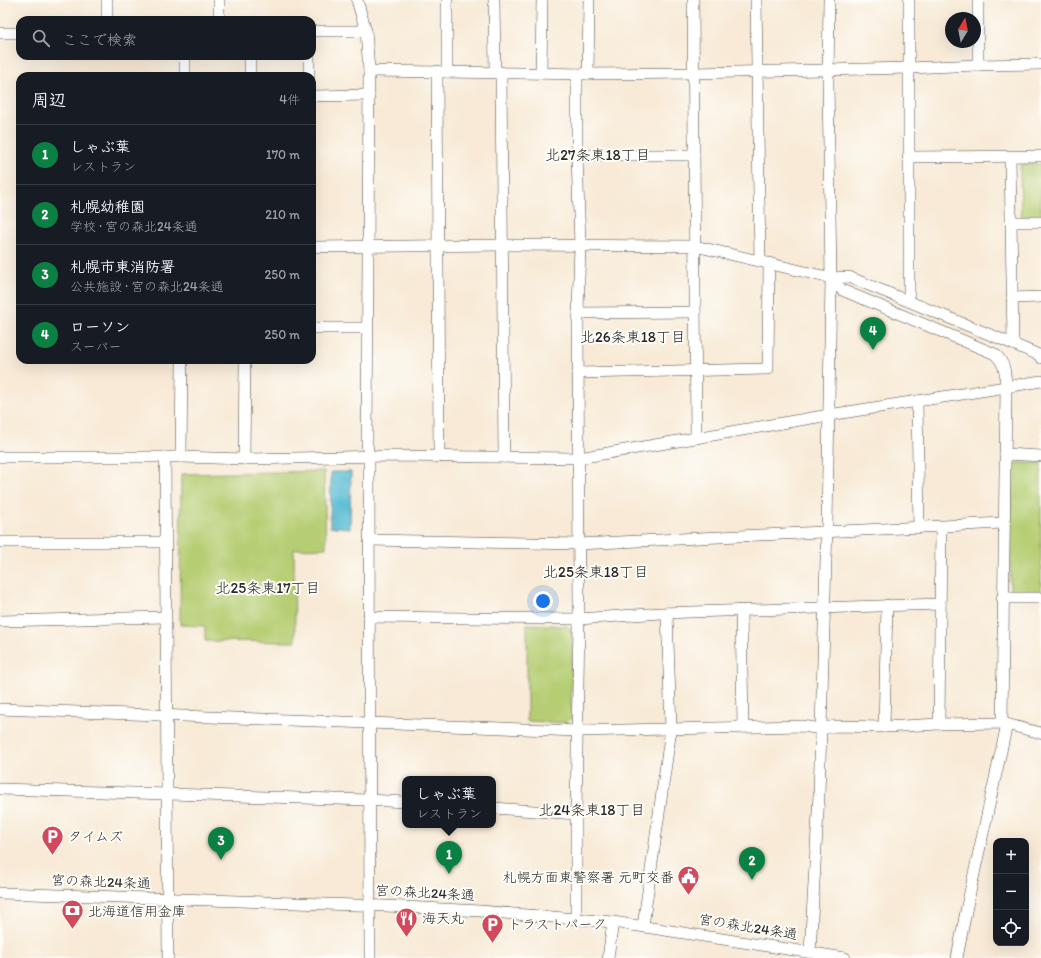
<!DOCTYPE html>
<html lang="ja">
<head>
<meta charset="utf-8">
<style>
  body { margin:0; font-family:Itim,"Klee One",sans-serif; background:#20242c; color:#f1f3f6 }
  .controls { position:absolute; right:12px; bottom:12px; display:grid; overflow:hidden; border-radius:8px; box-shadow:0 4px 16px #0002 }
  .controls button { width:36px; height:36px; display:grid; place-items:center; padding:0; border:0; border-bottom:1px solid #363941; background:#171b24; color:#f1f3f6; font:20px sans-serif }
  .compass { position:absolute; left:945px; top:12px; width:36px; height:36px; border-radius:50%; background:#171b24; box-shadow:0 4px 16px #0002; rotate:10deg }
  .you { position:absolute; left:543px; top:601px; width:14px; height:14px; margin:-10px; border:3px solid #fff; border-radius:50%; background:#1a73e8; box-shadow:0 0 0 6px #1a73e833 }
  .badge { display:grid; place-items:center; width:26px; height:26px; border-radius:50%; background:#0b8043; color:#fff; font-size:13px; font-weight:700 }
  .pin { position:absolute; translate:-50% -33px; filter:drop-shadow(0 1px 2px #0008) }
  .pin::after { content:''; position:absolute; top:21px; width:14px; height:12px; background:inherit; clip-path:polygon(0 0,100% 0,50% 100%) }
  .popup { position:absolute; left:402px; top:776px; width:94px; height:52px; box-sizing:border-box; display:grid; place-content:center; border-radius:8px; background:#171b24; filter:drop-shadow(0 1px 3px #0005); font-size:13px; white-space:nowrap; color:#9ea1a6 }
  .popup b { font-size:15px; color:#f1f3f6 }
  .popup::after { content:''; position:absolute; left:50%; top:100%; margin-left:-8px; border:8px solid transparent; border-top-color:#171b24 }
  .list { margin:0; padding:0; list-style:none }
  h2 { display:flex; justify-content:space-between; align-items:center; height:52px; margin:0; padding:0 16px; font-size:17px }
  h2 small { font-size:13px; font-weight:400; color:#9ea1a6 }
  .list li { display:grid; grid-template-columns:26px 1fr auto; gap:12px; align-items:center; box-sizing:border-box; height:60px; padding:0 16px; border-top:1px solid #363941 }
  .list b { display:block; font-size:15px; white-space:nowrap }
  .list p { margin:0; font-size:13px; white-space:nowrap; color:#9ea1a6 }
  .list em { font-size:13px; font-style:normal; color:#9ea1a6 }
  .icon { flex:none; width:22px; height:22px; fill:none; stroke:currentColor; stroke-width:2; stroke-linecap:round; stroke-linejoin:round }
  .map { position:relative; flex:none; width:1041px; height:958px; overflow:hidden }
  .search { position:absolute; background:#171b24; box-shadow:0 4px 16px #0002; left:16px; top:16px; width:300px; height:44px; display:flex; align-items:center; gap:10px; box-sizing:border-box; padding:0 14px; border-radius:12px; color:#9ea1a6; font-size:15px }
  .panel { position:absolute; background:#171b24; box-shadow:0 4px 16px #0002; left:16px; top:72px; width:300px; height:292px; border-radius:12px }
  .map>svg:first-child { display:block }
  .green { fill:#b6ce73; stroke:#707c4f }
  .water { fill:#54bad3; stroke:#40727f }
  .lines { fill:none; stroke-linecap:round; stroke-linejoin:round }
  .minor-casing { stroke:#4a4845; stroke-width:12 }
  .minor { stroke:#fff; stroke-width:11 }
  .labels { text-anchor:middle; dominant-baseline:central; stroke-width:4; stroke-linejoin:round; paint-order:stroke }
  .poi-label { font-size:14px; fill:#2b2b2b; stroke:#fdfcf7; text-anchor:start }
  .street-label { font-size:14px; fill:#2b2b2b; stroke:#fdfcf7 }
  .neighbourhood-label { font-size:15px; fill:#2b2b2b; stroke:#fdfcf7 }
</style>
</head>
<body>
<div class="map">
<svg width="1041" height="958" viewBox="0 0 1041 958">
  <rect width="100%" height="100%" fill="#fdfcf7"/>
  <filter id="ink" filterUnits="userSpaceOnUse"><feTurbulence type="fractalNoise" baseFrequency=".025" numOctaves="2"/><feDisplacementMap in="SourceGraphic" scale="8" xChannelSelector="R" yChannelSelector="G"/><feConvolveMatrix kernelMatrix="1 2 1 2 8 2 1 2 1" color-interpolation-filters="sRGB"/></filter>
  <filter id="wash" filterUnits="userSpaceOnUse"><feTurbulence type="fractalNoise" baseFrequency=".012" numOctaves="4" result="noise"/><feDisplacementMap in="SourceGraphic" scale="16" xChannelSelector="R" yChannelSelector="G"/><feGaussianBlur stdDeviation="0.9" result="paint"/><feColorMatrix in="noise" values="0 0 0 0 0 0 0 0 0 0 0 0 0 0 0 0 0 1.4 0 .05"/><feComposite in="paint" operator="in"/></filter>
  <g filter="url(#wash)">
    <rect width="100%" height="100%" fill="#f8ead6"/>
    <g class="green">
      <polygon points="1022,164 1041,164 1041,216 1023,216 1021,215 1020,167"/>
      <polygon points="1015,463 1041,463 1041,592 1013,591 1010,588 1011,467"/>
      <polygon points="324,471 326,548 294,549 295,642 205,641 205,626 180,625 181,474"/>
      <polygon points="527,624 567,626 572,630 571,719 567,723 527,721"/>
    </g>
    <polygon class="water" points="331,472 351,472 350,528 330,527"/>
  </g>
  <g filter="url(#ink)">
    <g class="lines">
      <defs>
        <g id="minor">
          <polyline points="107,0 107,20"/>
          <polyline points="219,0 219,20"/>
          <polyline points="357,0 366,31 369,71 367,444 369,457 370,958"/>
          <polyline points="494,0 495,72"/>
          <polyline points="693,0 696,438"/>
          <polyline points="756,0 760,261"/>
          <polyline points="978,0 978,65"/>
          <polyline points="312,31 366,31"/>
          <polyline points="0,33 20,33"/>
          <polyline points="369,71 588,74 694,73 909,68 978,65 1041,64"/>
          <polyline points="437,71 439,457"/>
          <polyline points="447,72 447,0"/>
          <polyline points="501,72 504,457"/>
          <polyline points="541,73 542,0"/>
          <polyline points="588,74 589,0"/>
          <polyline points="185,76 185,56"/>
          <polyline points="250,76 250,56"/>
          <polyline points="309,76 309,56"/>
          <polyline points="312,96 369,95"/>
          <polyline points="577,155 694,155"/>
          <polyline points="1010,156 1013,344"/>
          <polyline points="908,157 1041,156"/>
          <polyline points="1011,222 1041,222"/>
          <polyline points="312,247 502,245 695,246 831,278 849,277 1013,344 1039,355 1041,358"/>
          <path d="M831,278L842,290L995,354C1006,365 1005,372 1006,387L1002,723"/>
          <polyline points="1012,298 1041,297"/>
          <polyline points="909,301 909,0"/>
          <polyline points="578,313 695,312"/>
          <polyline points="312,328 367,328"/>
          <polyline points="578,373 768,369 769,263"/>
          <polyline points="917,401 919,528"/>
          <polyline points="1005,454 1041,456"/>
          <polyline points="0,457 181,457 244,459 383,456 579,458 829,415 1006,387 1041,381"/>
          <polyline points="165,457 168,958"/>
          <polyline points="181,457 182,360"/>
          <polyline points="244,459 245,360"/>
          <polyline points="369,540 579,544 1003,523"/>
          <polyline points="0,542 165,542"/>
          <polyline points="1002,598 1041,598"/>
          <polyline points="741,610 743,727"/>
          <polyline points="369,617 579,619 661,613 940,604"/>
          <polyline points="0,621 165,617"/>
          <polyline points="0,709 578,731 803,726 821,729 835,726 884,727 939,724 1002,723 1041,733"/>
          <polyline points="939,724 941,527"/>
          <polyline points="884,727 887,605"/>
          <polyline points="0,789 369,800 405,802"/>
          <polyline points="493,808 576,814"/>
          <polyline points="0,893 386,906 480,911 613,922 845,958"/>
          <polyline points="576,919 576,814 579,619 578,313 580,245 577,155 577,74"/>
          <polyline points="643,926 671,729 667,613"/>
          <polyline points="810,952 819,795 827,526 831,278 828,83 829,0"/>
          <polyline points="608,958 613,922"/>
          <polyline points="957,958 967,906 1007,724"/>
        </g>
      </defs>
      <use href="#minor" class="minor-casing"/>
      <use href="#minor" class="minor"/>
    </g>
  </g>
  <defs>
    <symbol id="parking-pin" viewBox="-11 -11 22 30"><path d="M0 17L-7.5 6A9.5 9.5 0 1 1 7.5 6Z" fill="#d1495b" stroke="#fdfcf7"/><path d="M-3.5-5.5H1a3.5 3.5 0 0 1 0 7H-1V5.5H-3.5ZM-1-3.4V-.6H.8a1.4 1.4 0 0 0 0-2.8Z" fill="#fff"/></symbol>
    <symbol id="civic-pin" viewBox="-11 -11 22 30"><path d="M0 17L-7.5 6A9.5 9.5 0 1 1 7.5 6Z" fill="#d1495b" stroke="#fdfcf7"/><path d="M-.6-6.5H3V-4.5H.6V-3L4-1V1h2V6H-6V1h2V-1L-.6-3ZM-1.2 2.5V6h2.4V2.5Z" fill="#fff"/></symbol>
    <symbol id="bank-pin" viewBox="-11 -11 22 30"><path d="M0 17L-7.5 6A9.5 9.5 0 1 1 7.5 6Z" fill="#d1495b" stroke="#fdfcf7"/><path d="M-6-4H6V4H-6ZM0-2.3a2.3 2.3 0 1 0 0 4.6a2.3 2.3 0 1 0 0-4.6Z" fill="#fff"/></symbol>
    <symbol id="restaurant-pin" viewBox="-11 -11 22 30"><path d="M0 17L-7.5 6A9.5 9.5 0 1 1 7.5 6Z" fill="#d1495b" stroke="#fdfcf7"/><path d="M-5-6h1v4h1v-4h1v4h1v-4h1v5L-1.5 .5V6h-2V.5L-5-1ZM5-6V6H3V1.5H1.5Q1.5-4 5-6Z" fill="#fff"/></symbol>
  </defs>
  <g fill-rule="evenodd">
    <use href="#parking-pin" x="40" y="824" width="25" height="34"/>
    <use href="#civic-pin" x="676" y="864" width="25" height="34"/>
    <use href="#bank-pin" x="60" y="898" width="25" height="34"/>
    <use href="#restaurant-pin" x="394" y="906" width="25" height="34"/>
    <use href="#parking-pin" x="480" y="912" width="25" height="34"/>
  </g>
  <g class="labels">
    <g class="poi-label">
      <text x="68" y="836">タイムズ</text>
      <text x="674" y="877" text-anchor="end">札幌方面東警察署 元町交番</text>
      <text x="88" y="911">北海道信用金庫</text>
      <text x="422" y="918">海天丸</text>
      <text x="508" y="924">トラストパーク</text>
    </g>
    <g class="street-label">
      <text transform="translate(101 882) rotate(2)">宮の森北24条通</text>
      <text transform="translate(425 893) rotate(3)">宮の森北24条通</text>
      <text transform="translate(748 927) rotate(9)">宮の森北24条通</text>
    </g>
    <g class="neighbourhood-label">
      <text x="598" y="155">北27条東18丁目</text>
      <text x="633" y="337">北26条東18丁目</text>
      <text x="596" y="572">北25条東18丁目</text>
      <text x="268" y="588">北25条東17丁目</text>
      <text x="592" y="810">北24条東18丁目</text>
    </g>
  </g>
</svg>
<div class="controls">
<button>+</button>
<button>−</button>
<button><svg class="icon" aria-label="locate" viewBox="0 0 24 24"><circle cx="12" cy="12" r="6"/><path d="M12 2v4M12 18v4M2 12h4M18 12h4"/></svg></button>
</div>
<svg class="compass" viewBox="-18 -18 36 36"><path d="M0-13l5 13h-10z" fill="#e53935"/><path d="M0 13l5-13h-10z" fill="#9ea1a6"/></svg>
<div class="you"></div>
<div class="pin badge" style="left:449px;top:874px">1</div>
<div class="popup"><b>しゃぶ葉</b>レストラン</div>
<div class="pin badge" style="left:752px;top:880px">2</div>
<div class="pin badge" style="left:221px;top:860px">3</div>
<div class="pin badge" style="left:873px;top:350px">4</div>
<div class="search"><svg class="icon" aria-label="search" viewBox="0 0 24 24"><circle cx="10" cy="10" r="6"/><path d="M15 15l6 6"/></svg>ここで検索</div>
<section class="panel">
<h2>周辺<small>4件</small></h2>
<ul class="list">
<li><span class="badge">1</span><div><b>しゃぶ葉</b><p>レストラン</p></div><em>170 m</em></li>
<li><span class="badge">2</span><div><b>札幌幼稚園</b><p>学校 · 宮の森北24条通</p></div><em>210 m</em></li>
<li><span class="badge">3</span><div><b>札幌市東消防署</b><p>公共施設 · 宮の森北24条通</p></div><em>250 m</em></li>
<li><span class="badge">4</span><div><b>ローソン</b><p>スーパー</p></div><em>250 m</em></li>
</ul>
</section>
</div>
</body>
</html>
